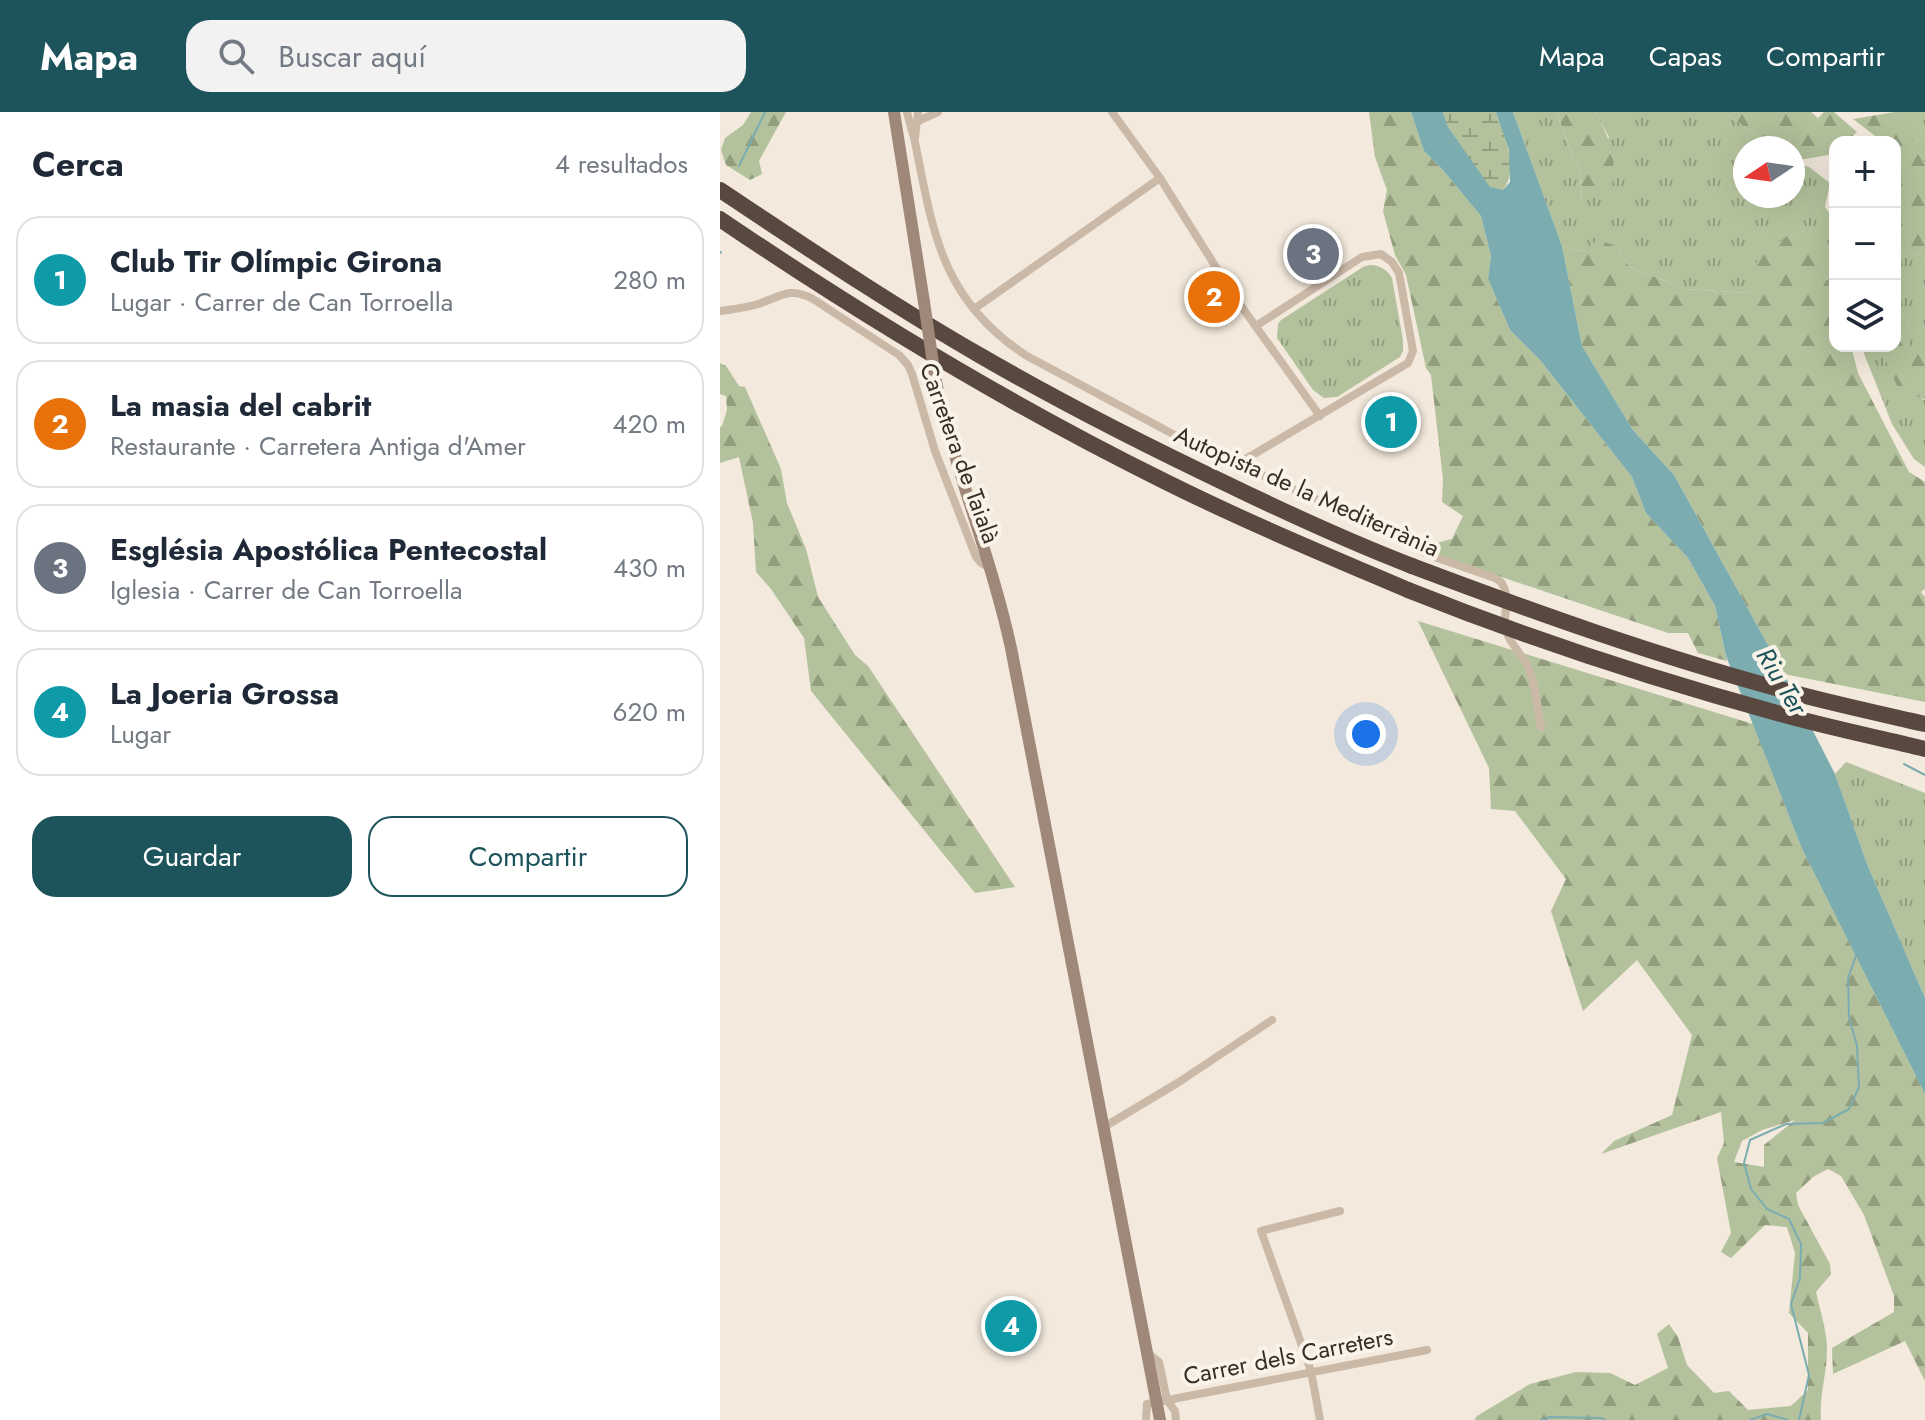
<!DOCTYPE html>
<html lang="es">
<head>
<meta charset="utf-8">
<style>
  body { margin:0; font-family:Jost,sans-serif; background:#f2f2f3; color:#1f2937 }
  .controls { position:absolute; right:24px; top:24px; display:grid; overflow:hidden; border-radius:16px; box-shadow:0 8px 32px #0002 }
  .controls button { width:72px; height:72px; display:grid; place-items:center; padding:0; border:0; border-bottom:2px solid #e0e1e3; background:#fff; color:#1f2937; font:40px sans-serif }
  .compass { position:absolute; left:1013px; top:24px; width:72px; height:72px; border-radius:50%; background:#fff; box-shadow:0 8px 32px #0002; rotate:257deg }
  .you { position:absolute; left:646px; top:622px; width:28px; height:28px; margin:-20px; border:6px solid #fff; border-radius:50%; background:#1a73e8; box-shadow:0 0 0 12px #1a73e833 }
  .badge { display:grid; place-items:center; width:52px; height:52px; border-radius:50%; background:#1d535a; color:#fff; font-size:26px; font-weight:700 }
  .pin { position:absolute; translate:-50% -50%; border:4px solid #fff; box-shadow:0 2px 8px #0006 }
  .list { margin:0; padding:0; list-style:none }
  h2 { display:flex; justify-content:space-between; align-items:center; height:104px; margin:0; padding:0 32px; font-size:34px }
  h2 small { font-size:26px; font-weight:400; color:#747a83 }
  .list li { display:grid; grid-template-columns:52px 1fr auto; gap:24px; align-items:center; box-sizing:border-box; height:128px; margin:0 16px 16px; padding:0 16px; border:2px solid #e0e1e3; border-radius:24px }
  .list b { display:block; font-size:30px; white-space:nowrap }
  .list p { margin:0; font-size:26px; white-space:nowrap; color:#747a83 }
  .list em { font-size:26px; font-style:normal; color:#747a83 }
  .actions { display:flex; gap:16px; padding:24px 32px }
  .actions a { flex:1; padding:18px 0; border:2px solid #1d535a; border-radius:24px; text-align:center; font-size:28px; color:#1d535a }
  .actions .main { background:#1d535a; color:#fff }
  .icon { flex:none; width:44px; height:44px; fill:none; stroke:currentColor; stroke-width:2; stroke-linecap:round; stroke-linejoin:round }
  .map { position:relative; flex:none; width:1205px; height:1308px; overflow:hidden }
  header { display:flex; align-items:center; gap:48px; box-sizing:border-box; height:112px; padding:0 40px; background:#1d535a; color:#fff }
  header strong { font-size:38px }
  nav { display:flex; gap:44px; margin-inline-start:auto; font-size:28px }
  .search { width:560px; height:72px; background:#f2f2f3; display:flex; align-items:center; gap:20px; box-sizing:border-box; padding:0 28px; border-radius:24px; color:#747a83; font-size:30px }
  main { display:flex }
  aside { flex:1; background:#fff }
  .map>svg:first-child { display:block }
  .grass { fill:url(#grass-tufts) }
  .forest { fill:url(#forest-firs); fill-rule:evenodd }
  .wetland { fill:url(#wetland-marsh) }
  .water { fill:#7aacb0 }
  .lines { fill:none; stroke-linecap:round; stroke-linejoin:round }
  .stream { stroke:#7aacb0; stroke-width:2 }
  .minor { stroke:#cbb9a8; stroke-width:8 }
  .secondary { stroke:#9f8879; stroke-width:12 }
  .motorway { stroke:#59483f; stroke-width:16 }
  .secondary-bridge { stroke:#9f8879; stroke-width:12 }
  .motorway-bridge { stroke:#59483f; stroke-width:16 }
  .labels { text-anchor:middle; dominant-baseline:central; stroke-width:8; stroke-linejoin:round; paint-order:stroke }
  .street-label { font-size:24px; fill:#382e28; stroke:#faf3e9 }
  .water-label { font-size:26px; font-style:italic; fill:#1d535a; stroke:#faf3e9 }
</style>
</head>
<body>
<header>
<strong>Mapa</strong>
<div class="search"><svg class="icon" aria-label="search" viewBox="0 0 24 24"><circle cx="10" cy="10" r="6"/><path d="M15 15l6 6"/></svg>Buscar aquí</div>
<nav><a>Mapa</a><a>Capas</a><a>Compartir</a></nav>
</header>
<main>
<aside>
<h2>Cerca<small>4 resultados</small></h2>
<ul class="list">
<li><span class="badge" style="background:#0f9aa8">1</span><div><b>Club Tir Olímpic Girona</b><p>Lugar · Carrer de Can Torroella</p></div><em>280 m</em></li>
<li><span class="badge" style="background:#e8710a">2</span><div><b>La masia del cabrit</b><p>Restaurante · Carretera Antiga d'Amer</p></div><em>420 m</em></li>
<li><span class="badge" style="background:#6b7280">3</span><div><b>Església Apostólica Pentecostal</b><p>Iglesia · Carrer de Can Torroella</p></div><em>430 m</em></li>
<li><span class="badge" style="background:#0f9aa8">4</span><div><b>La Joeria Grossa</b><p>Lugar</p></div><em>620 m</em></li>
</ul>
<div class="actions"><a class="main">Guardar</a><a>Compartir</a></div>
</aside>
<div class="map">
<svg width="1205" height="1308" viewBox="0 0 1205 1308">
  <defs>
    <pattern id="grass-tufts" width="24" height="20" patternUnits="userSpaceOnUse" patternTransform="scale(2)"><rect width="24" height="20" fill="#b3c29c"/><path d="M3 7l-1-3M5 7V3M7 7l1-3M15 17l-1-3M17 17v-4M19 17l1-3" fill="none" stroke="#939e7f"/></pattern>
    <pattern id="forest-firs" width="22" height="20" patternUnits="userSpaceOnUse" patternTransform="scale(2)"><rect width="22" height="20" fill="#b3c29c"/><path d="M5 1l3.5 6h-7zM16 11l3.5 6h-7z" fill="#939e7f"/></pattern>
    <pattern id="wetland-marsh" width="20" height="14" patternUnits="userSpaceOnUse" patternTransform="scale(2)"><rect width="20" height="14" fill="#b3c29c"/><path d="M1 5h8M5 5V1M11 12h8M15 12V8" fill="none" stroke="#939e7f"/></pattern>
  </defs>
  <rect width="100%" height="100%" fill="#f3e9dc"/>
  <g class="grass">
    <polygon points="793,0 836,0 860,62 862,90 889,25 875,0 1005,0 1052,36 1025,36 1025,84 1073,84 1073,51 1089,55 1110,71 1105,95 1115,109 1115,187 1101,154 1031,181 966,177 909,155 898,135 867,140 842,134"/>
    <polygon points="1175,0 1205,0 1205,51 1203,50"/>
    <polygon points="1175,134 1205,145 1205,242 1190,242 1190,213 1175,197"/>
    <path d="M649,153C659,153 667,157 672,166L683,228V239L680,245L617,285L604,286L593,278L557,226L558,212L561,208L643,155Z"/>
    <polygon points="1141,234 1163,234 1162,240 1203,288 1205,288 1205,355 1194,347 1172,312"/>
    <polygon points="1126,650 1205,681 1205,886 1147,752 1115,662"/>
  </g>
  <g class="forest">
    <polygon points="31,0 66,0 39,49 42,62 30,68 6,53 1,38 5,26 23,13"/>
    <polygon points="649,0 691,0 704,39 722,57 761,104 771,144 768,167 790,218 820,248 912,365 926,401 968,446 995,494 1007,549 978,541 968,521 948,521 728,447 701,435 732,427 743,404 722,390 723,367 711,263 706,256 686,163 675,143 663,99 667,78 655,45"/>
    <path d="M836,0H875C890,26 898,47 891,78L862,90L860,62Z"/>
    <polygon points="1005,0 1091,0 1098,6 1104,0 1114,0 1137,20 1126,30 1115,30 1114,42 1073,49 1073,36 1052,36"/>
    <polygon points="1175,0 1205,51 1205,145 1175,134 1175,44 1177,41 1175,39 1175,30 1163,30 1133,7"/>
    <polygon points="1073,119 1101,154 1115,187 1115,234 1131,234 1138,261 1189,360 1205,370 1205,477 1201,480 1205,485 1205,590 1064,562 954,363 913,318 862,234 842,134 867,140 877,127 898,135 909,155 966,177 1031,181 1037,148"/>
    <polygon points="1175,197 1190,213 1190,242 1205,242 1205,288 1177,274 1162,240 1163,234 1175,234"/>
    <polygon points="0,251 6,254 19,274 25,275 61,357 67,391 86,437 98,485 135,543 148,554 295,775 255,781 91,579 84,526 51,477 36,460 33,411 19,345 0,351 0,315 2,314 7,298 6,284 0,282"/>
    <path d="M698,509L1033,612L1082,737L1205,982V1269L1185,1229L1113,1262L1112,1236L1174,1200V1184L1144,1103L1121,1064L1108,1057L1093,1065L1076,1081L1078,1093L1110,1152L1111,1162L1096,1180C1100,1199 1107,1219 1107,1237C1107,1262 1099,1284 1101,1308H754L757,1304L810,1272L856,1260L890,1261L915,1273L948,1256L937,1222L949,1212L958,1225L967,1253L994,1281L1009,1279L1028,1298L1071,1294L1088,1278V1221L1069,1201L1075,1141L1067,1115L1045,1113L1011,1146L1001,1140L1011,1121L997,1046L1004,1031L1001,1000L881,1042L894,1029L952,1003L972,923L917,848L863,899L831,799L846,767L795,699L771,697L769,656ZM1075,1008L1044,1033V1055L1014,1050L1022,1029L1042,1018Z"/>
  </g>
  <path class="wetland" d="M723,0H776C784,23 800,57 783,78L770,76L728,15Z"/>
  <polygon class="water" points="691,0 723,0 728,15 770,75 783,78 790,70 789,38 776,0 793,0 842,134 862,234 913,318 954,363 1064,562 1115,662 1147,752 1205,886 1205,982 1082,737 1006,544 995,494 968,446 926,401 912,365 820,248 790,218 768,167 771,144 761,104 722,57 704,39"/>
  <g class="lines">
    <g class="stream">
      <polyline points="19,54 45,0"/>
      <polyline points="0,141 1,140"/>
      <polyline points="1184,652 1205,663"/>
      <polyline points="821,1308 830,1305 881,1306 885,1308"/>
      <polyline points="1030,1308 1047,1302 1068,1308"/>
      <polyline points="1079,1308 1089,1263 1071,1192 1080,1166 1081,1132 1069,1107 1047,1097 1031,1077 1024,1051 1030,1028 1066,1012 1103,1011 1129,997 1139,975 1137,934 1129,905 1128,866 1137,841"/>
    </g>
    <g class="minor">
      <path d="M187,0C189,10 193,20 195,30C213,121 222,189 307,244L507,351L511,353L519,351L688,251L693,239L679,161L672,150L661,142L642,145L536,214"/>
      <polyline points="392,0 440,66 514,184 600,304"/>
      <polyline points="198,9 218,0"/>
      <polyline points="195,26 198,0"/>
      <polyline points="254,197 440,66"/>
      <path d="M0,199C13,197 26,196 38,192C60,185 69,174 93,187L179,243L188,253L192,262L215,339L256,445L261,451L270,456"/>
      <path d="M512,353L531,358L643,408L670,417L699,438L717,446L775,466L781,470C791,485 784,497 785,514C787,529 800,539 807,553C816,571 817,595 821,615"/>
      <polyline points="384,1015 459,970 552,908"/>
      <polyline points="428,1241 439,1250 447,1288 455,1299 456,1308"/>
      <polyline points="426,1308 427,1292 707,1238"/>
      <polyline points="600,1308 591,1259 541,1119 620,1099"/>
    </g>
    <g class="secondary">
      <polyline points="174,0 204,190"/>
      <path d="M215,265C234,357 271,444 291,536L440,1308"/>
    </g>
    <g class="motorway">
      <path d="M0,78C86,135 172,193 261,244C342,291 425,333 509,373C569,402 630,430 692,454"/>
      <path d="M0,107C143,204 290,293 444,369C524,409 606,443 688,478"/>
    </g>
    <polyline class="secondary-bridge" points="204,190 215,265"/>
    <g class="motorway-bridge">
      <path d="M692,454C814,500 937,544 1063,578C1110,591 1157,601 1205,612"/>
      <path d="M688,478C808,526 932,567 1057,601C1106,615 1156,625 1205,637"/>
    </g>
  </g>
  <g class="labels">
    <g class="street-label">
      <text transform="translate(240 341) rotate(70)">Carretera de Taialà</text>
      <text transform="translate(587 379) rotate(24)">Autopista de la Mediterrània</text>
      <text transform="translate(568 1244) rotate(-11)">Carrer dels Carreters</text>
    </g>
    <g class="water-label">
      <text transform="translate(1062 569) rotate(59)">Riu Ter</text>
    </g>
  </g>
</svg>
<div class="controls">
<button>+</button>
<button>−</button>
<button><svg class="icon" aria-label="layers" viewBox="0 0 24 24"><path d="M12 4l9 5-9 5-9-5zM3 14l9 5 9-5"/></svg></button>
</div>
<svg class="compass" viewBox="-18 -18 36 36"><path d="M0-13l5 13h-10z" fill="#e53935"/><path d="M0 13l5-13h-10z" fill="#747a83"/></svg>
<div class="you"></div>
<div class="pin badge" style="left:671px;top:310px;background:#0f9aa8">1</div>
<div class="pin badge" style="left:494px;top:185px;background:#e8710a">2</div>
<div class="pin badge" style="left:593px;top:142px;background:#6b7280">3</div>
<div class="pin badge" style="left:291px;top:1214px;background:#0f9aa8">4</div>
</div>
</main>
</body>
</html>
